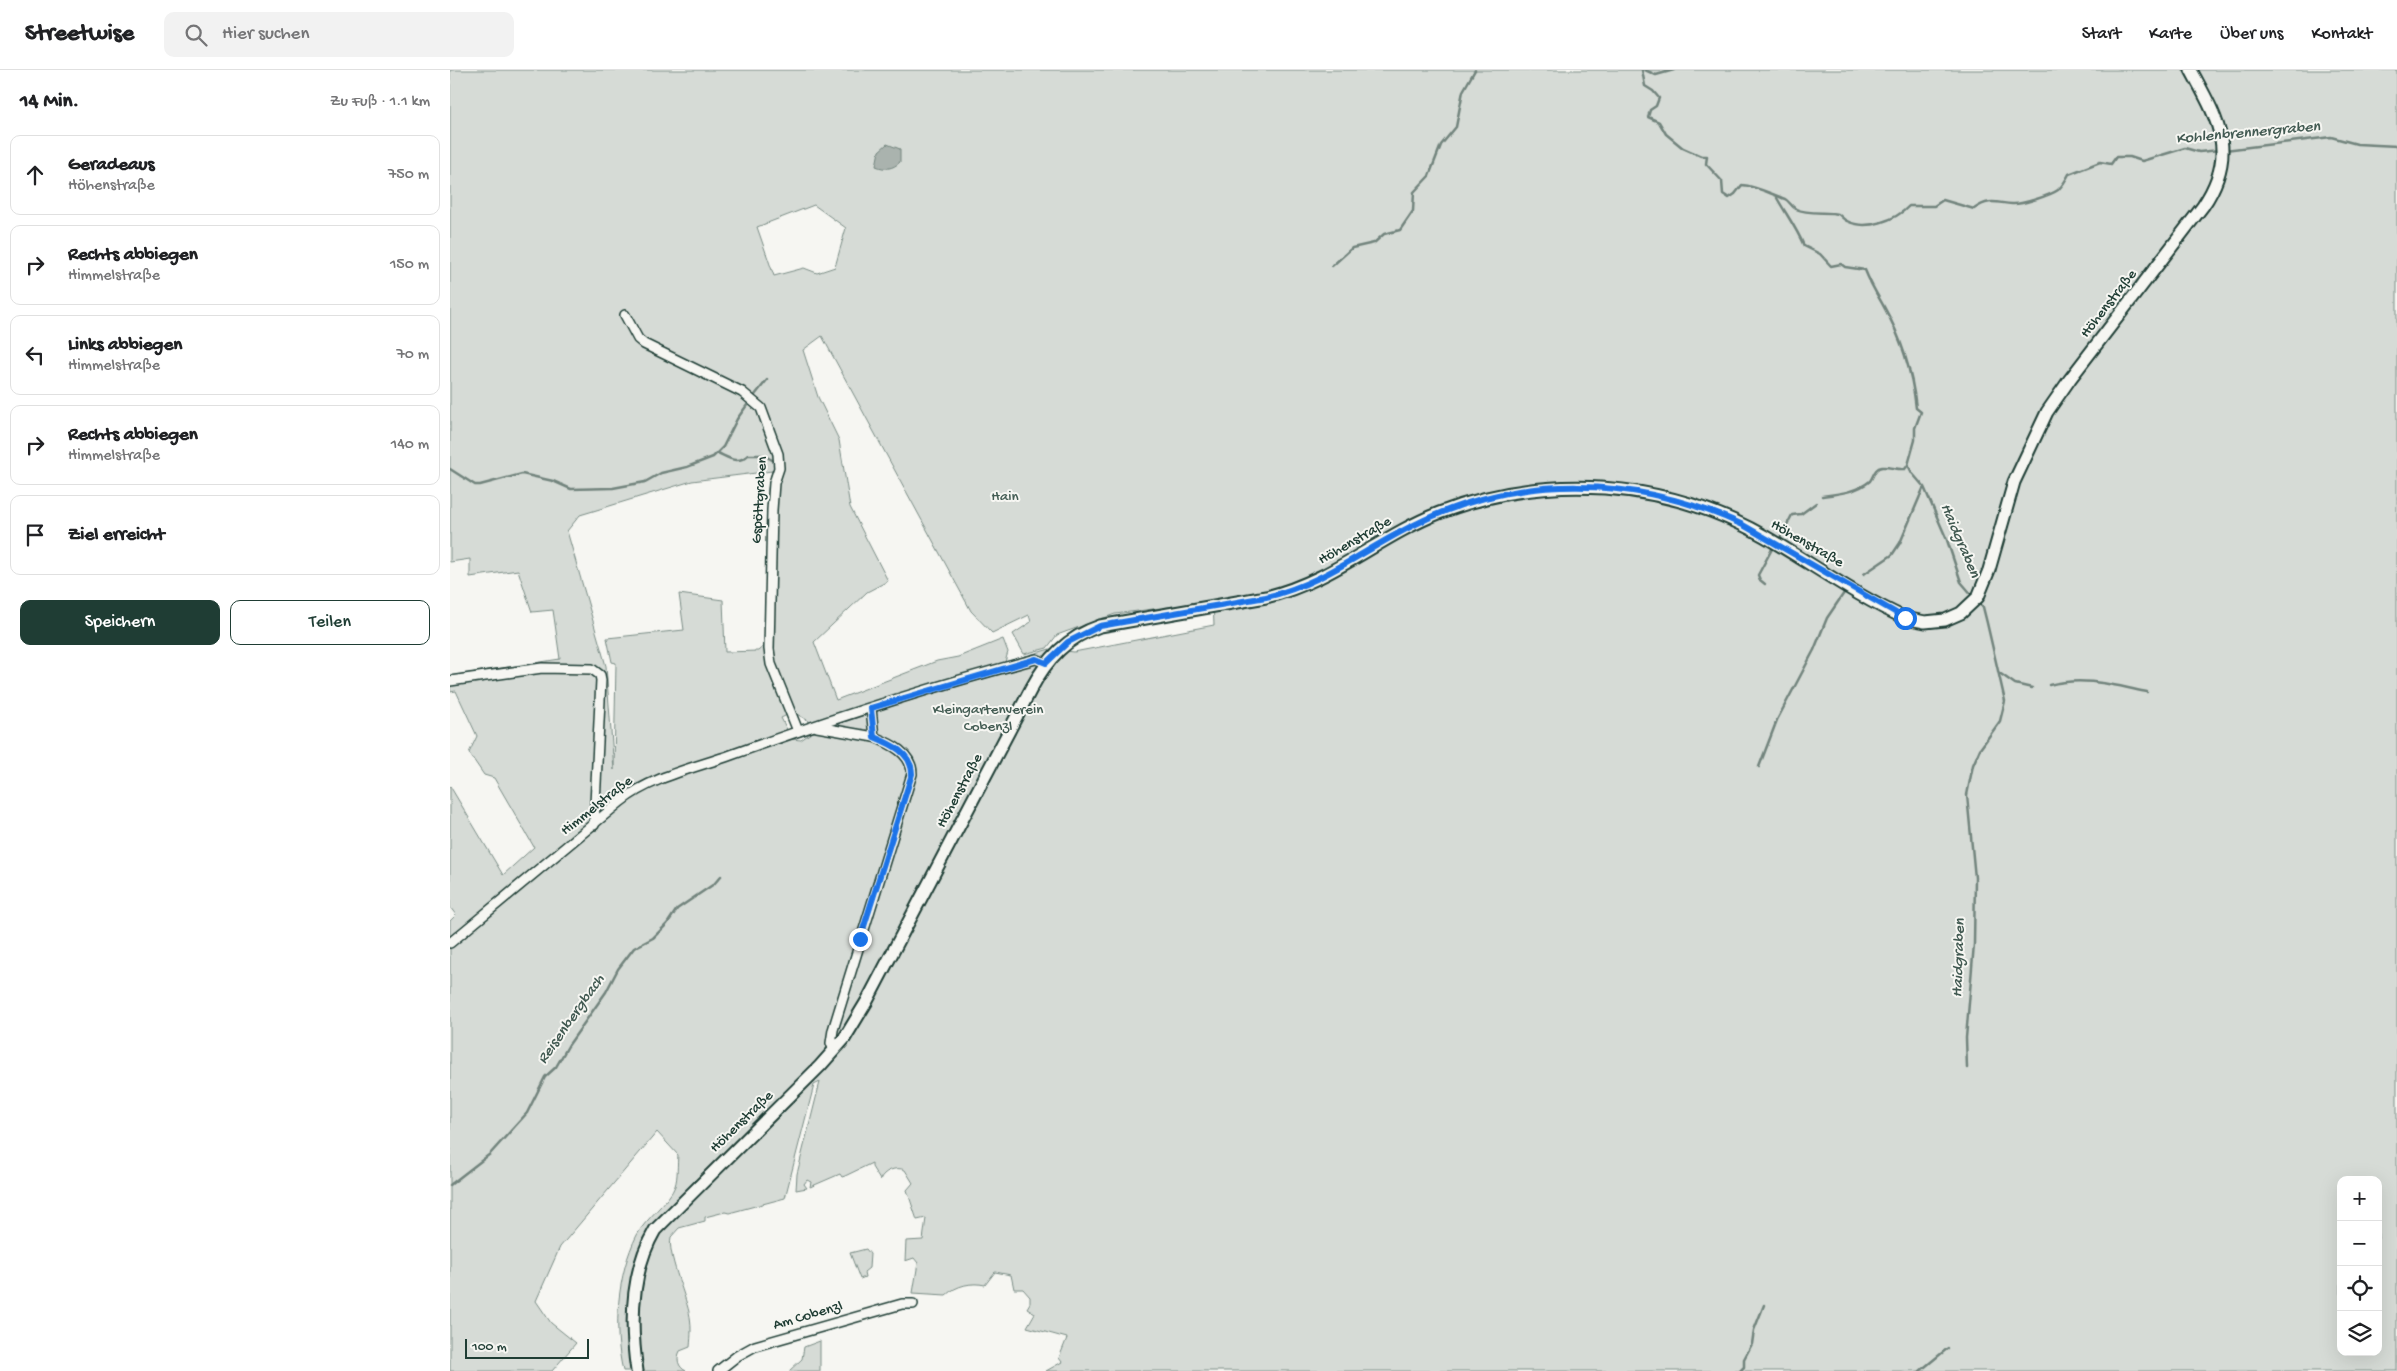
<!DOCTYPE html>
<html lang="de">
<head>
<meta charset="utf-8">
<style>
  body { margin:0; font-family:"Gochi Hand",sans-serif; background:#f2f2f2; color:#202124 }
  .controls { position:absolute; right:15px; bottom:15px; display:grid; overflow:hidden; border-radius:10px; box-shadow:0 5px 20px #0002 }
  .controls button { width:45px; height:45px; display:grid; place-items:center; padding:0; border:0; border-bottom:1px solid #e0e0e0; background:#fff; color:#202124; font:25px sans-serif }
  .scale { position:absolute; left:15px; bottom:12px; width:124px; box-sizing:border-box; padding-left:5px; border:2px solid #1f3d34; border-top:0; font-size:14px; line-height:18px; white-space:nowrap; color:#1f3d34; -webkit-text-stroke:4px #f6f6f2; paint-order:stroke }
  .stop { position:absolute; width:15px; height:15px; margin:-11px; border:4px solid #1a73e8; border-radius:50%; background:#fff }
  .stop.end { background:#1a73e8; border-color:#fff; box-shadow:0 1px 5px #0008 }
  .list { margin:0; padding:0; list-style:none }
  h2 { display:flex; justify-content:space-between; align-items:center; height:65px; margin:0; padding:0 20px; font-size:21px }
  h2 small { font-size:16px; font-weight:400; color:#757577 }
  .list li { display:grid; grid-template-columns:32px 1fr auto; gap:15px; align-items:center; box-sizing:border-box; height:80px; margin:0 10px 10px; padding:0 10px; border:1px solid #e0e0e0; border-radius:10px }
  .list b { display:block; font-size:19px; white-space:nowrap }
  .list p { margin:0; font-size:16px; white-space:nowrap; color:#757577 }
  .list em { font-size:16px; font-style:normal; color:#757577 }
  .actions { display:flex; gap:10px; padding:15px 20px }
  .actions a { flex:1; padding:11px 0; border:1px solid #1f3d34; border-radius:10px; text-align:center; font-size:18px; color:#1f3d34 }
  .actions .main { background:#1f3d34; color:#fff }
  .icon { flex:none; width:28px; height:28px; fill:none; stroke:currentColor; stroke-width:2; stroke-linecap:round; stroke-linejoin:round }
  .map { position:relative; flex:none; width:1947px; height:1301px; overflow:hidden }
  header { display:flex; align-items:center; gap:30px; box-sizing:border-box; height:70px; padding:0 25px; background:#fff; border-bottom:1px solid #e0e0e0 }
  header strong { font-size:24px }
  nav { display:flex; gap:28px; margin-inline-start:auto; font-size:18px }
  .search { width:350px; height:45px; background:#f2f2f2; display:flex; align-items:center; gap:12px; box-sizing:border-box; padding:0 18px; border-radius:10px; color:#757577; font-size:19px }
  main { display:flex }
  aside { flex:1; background:#fff }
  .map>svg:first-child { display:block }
  .green { fill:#d6dbd6; stroke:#7a8c85; fill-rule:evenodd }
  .water { fill:#aab3ae; stroke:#72847d }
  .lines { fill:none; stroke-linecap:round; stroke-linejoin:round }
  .stream { stroke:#72847d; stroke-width:2.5 }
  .minor-casing { stroke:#1f3d34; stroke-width:12 }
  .tertiary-casing { stroke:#1f3d34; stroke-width:15 }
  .minor { stroke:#f6f6f2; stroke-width:9 }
  .tertiary { stroke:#f6f6f2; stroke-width:11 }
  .route { stroke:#1a73e8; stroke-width:6 }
  .labels { text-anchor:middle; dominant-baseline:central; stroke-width:4; stroke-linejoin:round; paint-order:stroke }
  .street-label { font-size:15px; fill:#1f3d34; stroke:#f6f6f2 }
  .park-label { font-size:15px; fill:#445d54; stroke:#f6f6f2 }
  .water-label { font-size:16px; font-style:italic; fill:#425a52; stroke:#f6f6f2 }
</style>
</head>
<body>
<header>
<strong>Streetwise</strong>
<div class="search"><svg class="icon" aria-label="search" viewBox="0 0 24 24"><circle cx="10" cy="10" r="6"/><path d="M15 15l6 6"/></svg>Hier suchen</div>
<nav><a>Start</a><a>Karte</a><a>Über uns</a><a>Kontakt</a></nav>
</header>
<main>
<aside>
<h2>14 Min.<small>Zu Fuß · 1.1 km</small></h2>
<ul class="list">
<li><svg class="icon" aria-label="ahead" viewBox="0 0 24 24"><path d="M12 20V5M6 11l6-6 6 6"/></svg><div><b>Geradeaus</b><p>Höhenstraße</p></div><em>750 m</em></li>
<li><svg class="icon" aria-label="right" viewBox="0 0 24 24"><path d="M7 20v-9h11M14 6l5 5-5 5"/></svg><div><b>Rechts abbiegen</b><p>Himmelstraße</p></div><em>150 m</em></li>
<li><svg class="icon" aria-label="left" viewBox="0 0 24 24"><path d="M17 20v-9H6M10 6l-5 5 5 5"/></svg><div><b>Links abbiegen</b><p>Himmelstraße</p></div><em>70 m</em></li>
<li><svg class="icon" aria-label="right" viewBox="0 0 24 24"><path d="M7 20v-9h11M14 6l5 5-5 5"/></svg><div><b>Rechts abbiegen</b><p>Himmelstraße</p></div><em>140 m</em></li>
<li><svg class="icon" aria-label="arrive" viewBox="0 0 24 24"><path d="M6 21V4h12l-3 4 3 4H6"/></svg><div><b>Ziel erreicht</b></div></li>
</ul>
<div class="actions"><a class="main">Speichern</a><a>Teilen</a></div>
</aside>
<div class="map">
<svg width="1947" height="1301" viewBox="0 0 1947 1301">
  <rect width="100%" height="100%" fill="#f6f6f2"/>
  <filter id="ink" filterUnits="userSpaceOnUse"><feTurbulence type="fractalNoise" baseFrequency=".02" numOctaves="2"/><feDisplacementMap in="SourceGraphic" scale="10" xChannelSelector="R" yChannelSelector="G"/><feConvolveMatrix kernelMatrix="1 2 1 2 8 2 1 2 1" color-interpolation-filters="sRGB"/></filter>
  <g filter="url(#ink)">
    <g class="green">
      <path d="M0,0H1947V1301H596L612,1292L609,1288L617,1268L577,1257L585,1243L577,1238L580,1233V1227L573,1219H564L561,1205L545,1202L535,1215C522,1212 507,1215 496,1225L463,1223L468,1193L464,1188L455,1191L456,1171L473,1170L476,1148L467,1150L457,1120L463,1113L455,1100C446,1096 433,1101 430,1110L422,1097V1093L395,1106L392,1107L390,1104L360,1117L361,1112L357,1110L354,1114L357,1118L346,1120L347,1104L370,1012L364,1015L335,1128L279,1143L275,1142L255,1147V1151L229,1158L221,1167C217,1183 235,1224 239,1242C242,1254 241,1266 240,1277L230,1281C226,1289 228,1297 236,1301H173C163,1259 167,1204 187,1165C195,1149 220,1131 225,1116C228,1107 227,1095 228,1085L207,1062L110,1177L86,1231L101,1253L126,1273L102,1301H0V851L6,845L0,837V716L53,805L84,777L44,708L34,705L19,683L27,666L6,621L0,622V606L110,589L103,540L82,542L68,500L20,507V489L0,492ZM364,135L396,158L385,197L367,203L354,198L324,206L307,157ZM372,266L521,541L542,563L579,545L581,552L563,564L574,584L597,578L607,565L665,544L763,531L764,555L624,582L600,579L555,592L558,582L553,569L508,587L487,591L386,630L364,572L417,522L438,511L400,437L389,370L368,327L353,280ZM322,401L318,418L316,574L308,581L275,582L273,530L229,524L234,560L157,568L162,592L166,593L164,700L156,596L117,461L130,445L242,411ZM343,642L359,651L361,663L351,670L342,669L331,648ZM1891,1110H1928V1282H1891Z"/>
      <polygon points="416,1179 420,1184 419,1198 414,1202 415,1207 410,1209 400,1183"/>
      <polygon points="370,1271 370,1301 339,1301 352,1289 354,1277"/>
    </g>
    <path class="water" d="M437,74L450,79V92C443,99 435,100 426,96L429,81Z"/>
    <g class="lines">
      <g class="stream">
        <path d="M1192,0L1195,16L1203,21L1209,28L1206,36L1200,40L1198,47L1209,52L1216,64L1233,78L1251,86H1257L1256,94L1272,111L1273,124L1279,128L1285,124L1292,115C1306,116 1321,124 1335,129C1339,131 1342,137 1346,139C1358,145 1378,141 1388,144C1391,146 1394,150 1397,151C1416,161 1446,150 1459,136H1484L1493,130L1524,139C1540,128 1546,133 1562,134C1571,135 1601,125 1608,120C1613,115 1616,110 1619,104L1650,92L1661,94L1666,87H1680L1692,91L1735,78L1749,82L1770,80"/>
        <polyline points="1195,0 1206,5 1224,0"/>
        <polyline points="1775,80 1881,67 1907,74 1947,76"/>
        <path d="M1327,128C1336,144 1347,159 1354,176L1370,184L1381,196L1391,194L1395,197L1415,200C1420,213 1426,223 1433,235C1451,267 1462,301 1466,338L1471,342L1465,358V370L1458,395L1462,403L1474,417L1497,470L1511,512L1523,526"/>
        <polyline points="882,196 902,178 924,173 934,164 950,160 963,141 964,122 979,106 991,75 1006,57 1013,21 1025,0"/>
        <polyline points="305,325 317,310"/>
        <path d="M268,383C279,388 288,395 298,385H313L324,391"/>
        <polyline points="0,399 25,415 30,415 72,404 103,411 121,419 163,418 195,412 211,403 237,397 263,387 273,377 287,349 300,331"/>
        <path d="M1372,426C1388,424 1407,422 1420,411C1424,406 1424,398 1432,397C1439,396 1447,400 1455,399L1458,395"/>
        <polyline points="1330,468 1342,445 1351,444 1366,433"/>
        <polyline points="1414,504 1442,485 1450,473 1473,419"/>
        <polyline points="1315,514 1310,510 1308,505 1322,479"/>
        <polyline points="1548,602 1565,614 1582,618"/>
        <path d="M1599,615C1633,606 1663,615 1697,622"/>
        <polyline points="1309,697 1327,650 1364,580 1377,548 1394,523"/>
        <polyline points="1517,998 1516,968 1524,874 1525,808 1517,725 1523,695 1530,679 1550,651 1555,631 1537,553 1533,537 1529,532"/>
        <polyline points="0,1115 40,1084 77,1043 95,1007 106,997 118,976 156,922 168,899 184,878 203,868 217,854 227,839 264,814 271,806"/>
        <polyline points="1290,1301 1294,1297 1294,1289 1302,1274 1304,1260 1314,1235"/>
        <polyline points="1470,1301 1498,1278"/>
      </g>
      <defs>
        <g id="minor">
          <polyline points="175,245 188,269 194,274 292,322 311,338 328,384 329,398 324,413 322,440 319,579 321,594 348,661"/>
          <polyline points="0,611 92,598 142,599 150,605 151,610 144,755"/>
          <polyline points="367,657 424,667"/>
          <path d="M0,873L170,732C201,707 244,698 281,685C381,649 483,616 586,589L596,593"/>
          <path d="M384,981L381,973L383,960L462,704C462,683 441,674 424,667L421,638"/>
          <polyline points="268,1301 287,1286 305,1276 452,1234 463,1234"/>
        </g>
        <path id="tertiary" d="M187,1301C180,1254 181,1201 205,1160L370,996L394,969L417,931L581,619C597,589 617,567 650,556L816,527C883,511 928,467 989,443C1096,402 1215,410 1314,466C1361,493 1406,526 1455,548L1475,552L1495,550L1511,543L1528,527L1539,500L1564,412L1597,342L1620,309L1753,136C1789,83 1768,50 1741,0"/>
      </defs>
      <use href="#minor" class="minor-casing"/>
      <use href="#tertiary" class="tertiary-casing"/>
      <use href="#minor" class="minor"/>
      <use href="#tertiary" class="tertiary"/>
    </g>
  </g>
  <g class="lines" filter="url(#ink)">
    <path class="route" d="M410,869L462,704C462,683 441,674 424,667L421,638L586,589L596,593L618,572L650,556L816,527C872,514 912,481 962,456C1067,402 1188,406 1293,455L1455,548"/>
  </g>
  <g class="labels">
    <g class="street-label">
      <text transform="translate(1659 234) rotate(-52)">Höhenstraße</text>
      <text transform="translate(310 430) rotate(-86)">Gspöttgraben</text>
      <text transform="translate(905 471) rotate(-30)">Höhenstraße</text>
      <text transform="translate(1357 474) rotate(30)">Höhenstraße</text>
      <text transform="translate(510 721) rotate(-62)">Höhenstraße</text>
      <text transform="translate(147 736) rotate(-38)">Himmelstraße</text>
      <text transform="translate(292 1052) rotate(-44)">Höhenstraße</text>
      <text transform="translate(358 1246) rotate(-16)">Am Cobenzl</text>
    </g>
    <g class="park-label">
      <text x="555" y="427">Hain</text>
      <text x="538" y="640">Kleingartenverein<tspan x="538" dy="17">Cobenzl</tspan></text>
    </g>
    <g class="water-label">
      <text transform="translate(1798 64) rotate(-5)">Kohlenbrennergraben</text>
      <text transform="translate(1509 471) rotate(67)">Haidgraben</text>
      <text transform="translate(1510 888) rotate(-88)">Haidgraben</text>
      <text transform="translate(122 950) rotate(-55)">Reisenbergbach</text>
    </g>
  </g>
</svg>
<div class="controls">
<button>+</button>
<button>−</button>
<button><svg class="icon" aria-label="locate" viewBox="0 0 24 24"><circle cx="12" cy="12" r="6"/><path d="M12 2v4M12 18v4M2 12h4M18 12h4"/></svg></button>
<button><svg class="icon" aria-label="layers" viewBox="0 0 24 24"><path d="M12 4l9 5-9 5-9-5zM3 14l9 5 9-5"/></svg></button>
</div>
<div class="scale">100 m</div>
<div class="stop" style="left:1455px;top:548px"></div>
<div class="stop end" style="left:410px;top:869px"></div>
</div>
</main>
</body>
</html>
